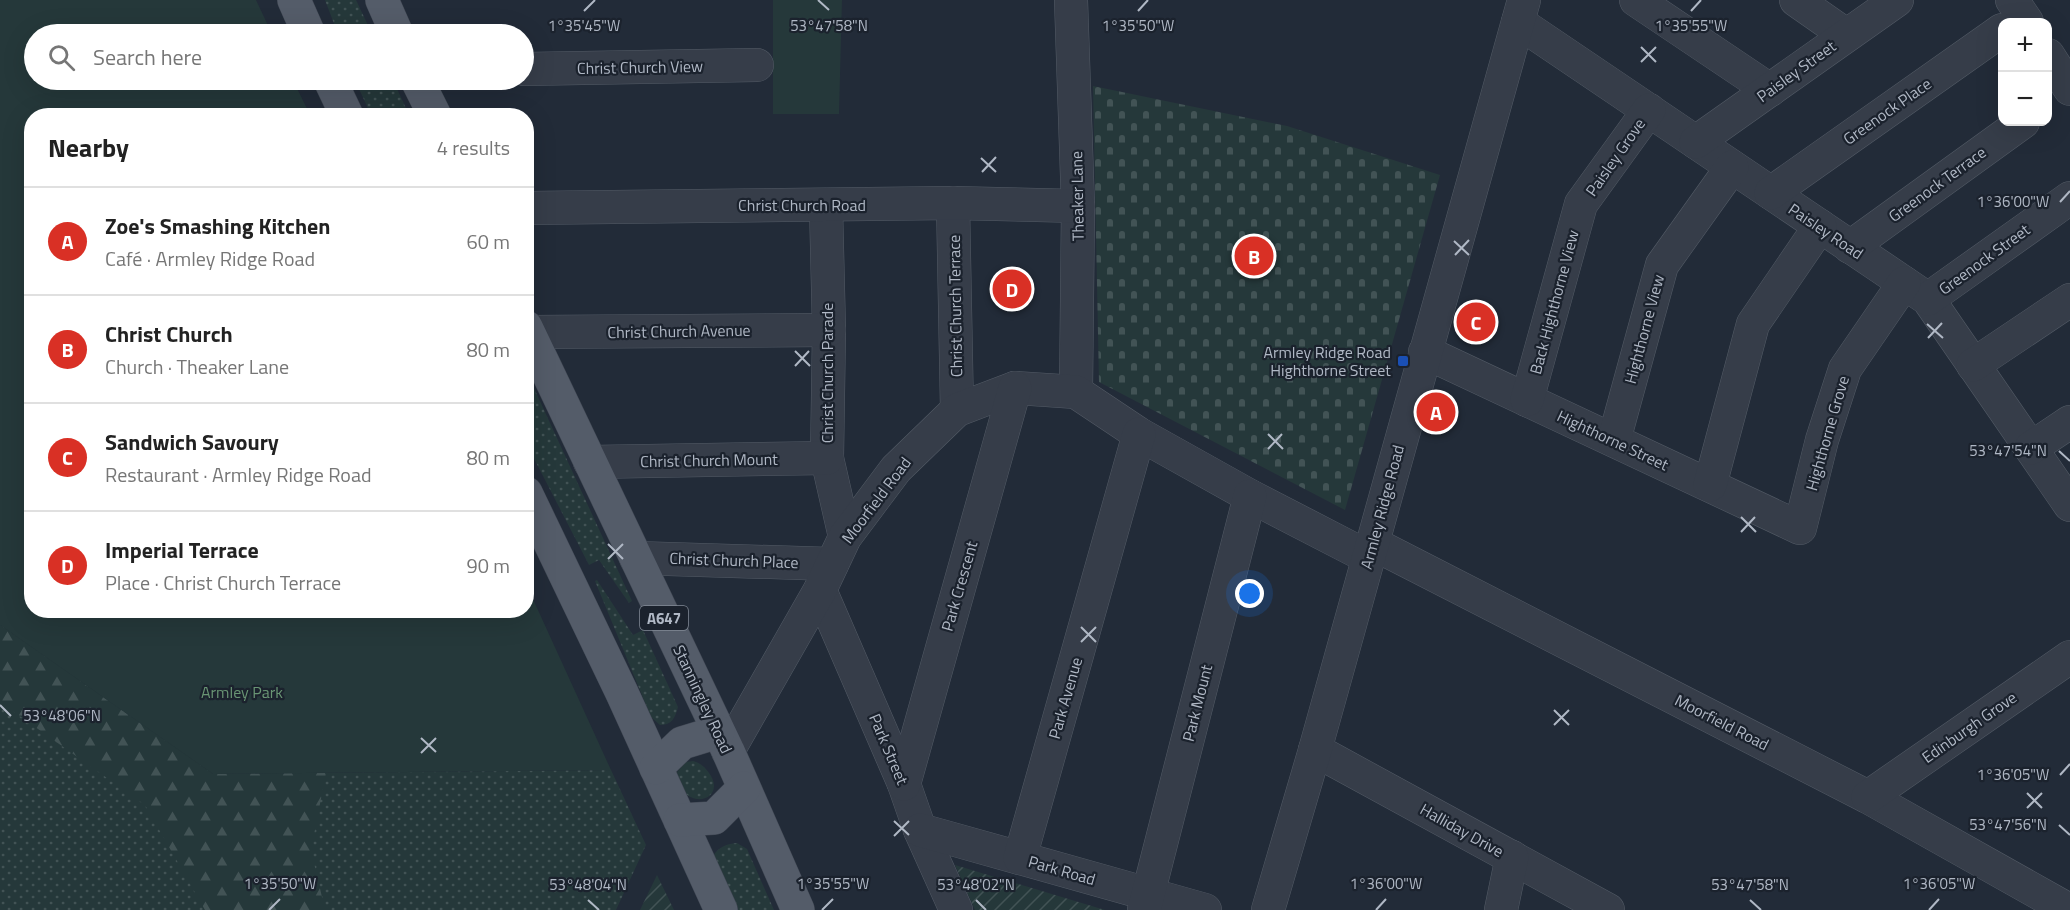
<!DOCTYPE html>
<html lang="en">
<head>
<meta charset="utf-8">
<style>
  body { margin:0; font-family:"Titillium Web",sans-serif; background:#f6f6f6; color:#222 }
  .controls { position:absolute; right:18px; top:18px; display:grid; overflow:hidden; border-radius:12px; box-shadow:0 6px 24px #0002 }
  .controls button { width:54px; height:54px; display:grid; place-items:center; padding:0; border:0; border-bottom:2px solid #e0e0e0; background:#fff; color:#222; font:30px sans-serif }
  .you { position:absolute; left:1250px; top:594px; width:21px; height:21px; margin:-15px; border:4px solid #fff; border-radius:50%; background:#1a73e8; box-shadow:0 0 0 9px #1a73e833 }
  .badge { display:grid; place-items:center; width:39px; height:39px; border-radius:50%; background:#d93025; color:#fff; font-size:20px; font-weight:700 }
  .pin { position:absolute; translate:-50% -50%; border:3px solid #fff; box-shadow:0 2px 6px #0006 }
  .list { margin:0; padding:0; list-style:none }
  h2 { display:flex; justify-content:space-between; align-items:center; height:78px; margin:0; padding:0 24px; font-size:26px }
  h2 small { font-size:20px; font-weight:400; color:#767676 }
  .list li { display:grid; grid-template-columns:39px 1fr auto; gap:18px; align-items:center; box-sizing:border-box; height:108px; padding:0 24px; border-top:2px solid #e0e0e0 }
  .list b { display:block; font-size:22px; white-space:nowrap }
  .list p { margin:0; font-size:20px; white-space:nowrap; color:#767676 }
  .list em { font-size:20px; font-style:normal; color:#767676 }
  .icon { flex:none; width:33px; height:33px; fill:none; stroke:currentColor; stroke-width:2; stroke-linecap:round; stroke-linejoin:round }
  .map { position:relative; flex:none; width:2070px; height:910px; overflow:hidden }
  .search { position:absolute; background:#fff; box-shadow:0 6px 24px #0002; left:24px; top:24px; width:510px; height:66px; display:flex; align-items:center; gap:15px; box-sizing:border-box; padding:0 21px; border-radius:33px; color:#767676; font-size:22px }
  .panel { position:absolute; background:#fff; box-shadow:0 6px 24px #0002; left:24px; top:108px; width:510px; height:510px; border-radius:24px }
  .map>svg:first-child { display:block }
  .grass { fill:url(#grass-dots) }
  .forest { fill:url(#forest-firs) }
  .cemetery { fill:url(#cemetery-stones) }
  .park { fill:#25383a }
  .garden { fill:url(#garden-furrows) }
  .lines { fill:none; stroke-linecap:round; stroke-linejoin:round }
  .minor-casing { stroke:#535b66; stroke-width:34 }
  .major-casing { stroke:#3f4652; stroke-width:34 }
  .minor { stroke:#363d49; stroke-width:33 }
  .major { stroke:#545c69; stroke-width:33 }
  .ticks { fill:none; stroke:#b0b8c5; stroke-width:2 }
  .transit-dot { fill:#1a4fb4; stroke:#1b222d; stroke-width:2 }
  .labels { text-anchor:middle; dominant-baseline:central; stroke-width:4.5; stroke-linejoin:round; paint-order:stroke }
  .shield { fill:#1b222d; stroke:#838b97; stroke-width:1.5 }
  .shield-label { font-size:15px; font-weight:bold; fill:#b0b8c5 }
  .street-label { font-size:16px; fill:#b0b8c5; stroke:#1b222d }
  .poi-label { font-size:16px; fill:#b0b8c5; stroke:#1b222d; text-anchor:end }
  .park-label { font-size:16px; fill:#699574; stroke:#1b222d }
  .ticks-label { font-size:15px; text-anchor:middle; fill:#b0b8c5; stroke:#1b222d; stroke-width:4.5; stroke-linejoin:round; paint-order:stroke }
</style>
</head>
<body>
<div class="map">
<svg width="2070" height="910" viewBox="0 0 2070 910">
  <defs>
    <pattern id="grass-dots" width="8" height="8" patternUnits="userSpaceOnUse" patternTransform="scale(1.5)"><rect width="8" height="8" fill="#25383a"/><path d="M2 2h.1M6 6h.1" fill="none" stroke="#425355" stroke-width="1.8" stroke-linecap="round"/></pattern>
    <pattern id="forest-firs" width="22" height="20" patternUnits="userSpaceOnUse" patternTransform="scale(1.5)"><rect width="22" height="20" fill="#25383a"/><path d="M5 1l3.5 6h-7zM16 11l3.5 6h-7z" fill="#425355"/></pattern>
    <pattern id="cemetery-stones" width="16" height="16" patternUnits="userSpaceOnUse" patternTransform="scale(1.5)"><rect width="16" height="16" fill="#25383a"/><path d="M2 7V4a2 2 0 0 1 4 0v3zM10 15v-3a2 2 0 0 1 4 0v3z" fill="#425355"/></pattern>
    <pattern id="garden-furrows" width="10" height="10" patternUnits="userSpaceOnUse" patternTransform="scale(1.5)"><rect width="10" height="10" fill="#25383a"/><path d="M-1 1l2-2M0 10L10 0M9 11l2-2" fill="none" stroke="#425355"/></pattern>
  </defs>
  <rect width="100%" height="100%" fill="#222b38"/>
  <g class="grass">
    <polygon points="325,0 356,0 372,34 338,34"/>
    <polygon points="355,80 393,80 409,115 371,115"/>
    <polygon points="527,373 632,601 629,603 599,560 589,565 527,445"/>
    <path d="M597,580L633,635L643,630L678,707C675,718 672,725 660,725L651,717L595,581Z"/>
    <polygon points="0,625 213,774 611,770 646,845 616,910 0,910"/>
    <path d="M693,761C701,763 706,768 711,776C726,803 679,812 677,772L686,762Z"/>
    <path d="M737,843L747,849L774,910H736L712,857C719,847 725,844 737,843Z"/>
  </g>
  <polygon class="forest" points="0,625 213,774 326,773 311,850 325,910 205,910 145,805 0,702"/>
  <polygon class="cemetery" points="1093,86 1287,126 1440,175 1345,510 1099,382"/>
  <g class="park">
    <polygon points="0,0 256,0 272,34 34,34 34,80 293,80 310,115 32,116 32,610 526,610 527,586 611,770 213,774 0,625"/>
    <polygon points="773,0 842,0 839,114 773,114"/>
  </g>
  <g class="garden">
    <polygon points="955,865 1105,910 975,910"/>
    <polygon points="657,875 674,910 640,910"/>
  </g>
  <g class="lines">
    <defs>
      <g id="minor">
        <polyline points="1071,0 1078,206 1076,392"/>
        <polyline points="1636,0 1770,90"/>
        <polyline points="1796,0 1846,35"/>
        <polyline points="2012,0 2027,22"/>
        <polyline points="1518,22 1928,299 2070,505"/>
        <polyline points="2048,55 2070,89"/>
        <polyline points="524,69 757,65"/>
        <polyline points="1696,142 1897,0"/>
        <polyline points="1771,193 2002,30"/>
        <polyline points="953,203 957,410"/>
        <polyline points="826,206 829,330 827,458 845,537"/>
        <polyline points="526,208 953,203 1078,206"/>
        <polyline points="1850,247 2023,122"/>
        <polyline points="1928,299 2070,198"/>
        <polyline points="529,332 829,330"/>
        <polyline points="1425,352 1800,528 1822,440 1845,369 1904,283"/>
        <polyline points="1973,365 2070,300"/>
        <polyline points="1527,400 1581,204 1649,110"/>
        <polyline points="1614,440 1662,265 1732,167"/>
        <polyline points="2031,448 2070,422"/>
        <polyline points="590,462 827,458"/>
        <polyline points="1710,485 1753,324 1820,226"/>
        <polyline points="1372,543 1868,797 2069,910"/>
        <polyline points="636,558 832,564"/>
        <polyline points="820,590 904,784 920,830 956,910"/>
        <polyline points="1315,750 1608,910"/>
        <polyline points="728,751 820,590 845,537 896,469 957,410 1015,388 1076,392 1139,434 1250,496 1368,557"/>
        <polyline points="904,784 1015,388"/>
        <polyline points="1868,797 2070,657"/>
        <polyline points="920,830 1205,910"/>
        <polyline points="1020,858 1139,434"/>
        <polyline points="1144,910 1250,496"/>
        <polyline points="1268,910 1315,750 1524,0"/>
        <polyline points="1501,910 1512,857"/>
      </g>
      <g id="major">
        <polyline points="294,0 309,34"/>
        <polyline points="382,0 397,34"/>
        <polyline points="330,80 347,116"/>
        <polyline points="417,80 435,116"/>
        <polyline points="526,327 728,751 798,910"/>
        <polyline points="526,493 622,693 721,910"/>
        <polyline points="656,768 682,743 718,732"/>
        <polyline points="680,820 714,818 744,788"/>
      </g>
    </defs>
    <use href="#minor" class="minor-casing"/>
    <use href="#major" class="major-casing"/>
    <use href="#minor" class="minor"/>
    <use href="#major" class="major"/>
  </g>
  <path class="ticks" d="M818,0L829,10M584,11L595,0M1138,11L1148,0M1691,11L1701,0M1641,47L1656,62M1641,62L1656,47M981,158L996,172M982,172L996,157M2060,202L2070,191M1454,241L1469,255M1455,255L1469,240M1927,324L1943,338M1928,338L1942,323M795,351L810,366M795,366L809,351M1268,434L1283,449M1268,449L1282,434M2059,451L2070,461M1741,517L1756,532M1741,532L1755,517M608,544L623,559M608,559L623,544M1081,627L1096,642M1081,642L1096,627M0,705L11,716M1554,710L1569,725M1554,725L1569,710M421,738L436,752M421,753L436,738M2060,775L2070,764M2027,793L2042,808M2027,808L2042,793M894,821L909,835M2059,825L2070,835M894,836L909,821M588,900L599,910M976,900L986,910M1750,900L1761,910M269,910L280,899M822,910L833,899M1376,910L1386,899M1929,910L1939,899"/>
  <rect class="transit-dot" x="1397" y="355" width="12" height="12" rx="3"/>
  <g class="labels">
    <rect class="shield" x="640" y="606" width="48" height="24" rx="4.5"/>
    <g class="shield-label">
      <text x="664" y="618">A647</text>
    </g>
    <g class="street-label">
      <text transform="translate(640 67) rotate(-1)">Christ Church View</text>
      <text transform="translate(1796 71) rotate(-36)">Paisley Street</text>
      <text transform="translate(1887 111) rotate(-35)">Greenock Place</text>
      <text transform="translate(1615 157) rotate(-55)">Paisley Grove</text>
      <text transform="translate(1937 184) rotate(-36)">Greenock Terrace</text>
      <text transform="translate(1077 196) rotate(-91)">Theaker Lane</text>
      <text x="802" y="205">Christ Church Road</text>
      <text transform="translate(1826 231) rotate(34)">Paisley Road</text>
      <text transform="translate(1984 259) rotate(-36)">Greenock Street</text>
      <text transform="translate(1554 302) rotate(-75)">Back Highthorne View</text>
      <text transform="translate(955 306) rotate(-91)">Christ Church Terrace</text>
      <text transform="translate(1644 329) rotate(-75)">Highthorne View</text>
      <text transform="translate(679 331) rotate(-1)">Christ Church Avenue</text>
      <text transform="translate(827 373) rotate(-90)">Christ Church Parade</text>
      <text transform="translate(1827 433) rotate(-74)">Highthorne Grove</text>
      <text transform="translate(1613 440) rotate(25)">Highthorne Street</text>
      <text transform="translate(709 460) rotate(-1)">Christ Church Mount</text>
      <text transform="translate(876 500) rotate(-53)">Moorfield Road</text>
      <text transform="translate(1382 507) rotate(-75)">Armley Ridge Road</text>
      <text transform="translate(734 560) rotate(2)">Christ Church Place</text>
      <text transform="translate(959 586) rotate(-74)">Park Crescent</text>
      <text transform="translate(1065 698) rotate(-74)">Park Avenue</text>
      <text transform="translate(703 699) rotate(65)">Stanningley Road</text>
      <text transform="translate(1197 703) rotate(-76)">Park Mount</text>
      <text transform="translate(1722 722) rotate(27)">Moorfield Road</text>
      <text transform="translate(1969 727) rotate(-35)">Edinburgh Grove</text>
      <text transform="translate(889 749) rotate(67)">Park Street</text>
      <text transform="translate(1462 830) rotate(29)">Halliday Drive</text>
      <text transform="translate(1062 870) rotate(16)">Park Road</text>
    </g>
    <g class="poi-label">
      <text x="1391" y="352">Armley Ridge Road<tspan x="1391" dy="18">Highthorne Street</tspan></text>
    </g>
    <g class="park-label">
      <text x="242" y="692">Armley Park</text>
    </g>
  </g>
  <g class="ticks-label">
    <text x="829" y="31">53°47'58"N</text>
    <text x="584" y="31">1°35'45"W</text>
    <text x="1138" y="31">1°35'50"W</text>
    <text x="1691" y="31">1°35'55"W</text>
    <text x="2013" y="207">1°36'00"W</text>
    <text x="2008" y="456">53°47'54"N</text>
    <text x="62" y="721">53°48'06"N</text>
    <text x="2013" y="780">1°36'05"W</text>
    <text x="2008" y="830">53°47'56"N</text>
    <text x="280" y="889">1°35'50"W</text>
    <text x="833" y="889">1°35'55"W</text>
    <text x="1386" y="889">1°36'00"W</text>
    <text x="1939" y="889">1°36'05"W</text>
    <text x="588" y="890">53°48'04"N</text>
    <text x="976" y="890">53°48'02"N</text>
    <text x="1750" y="890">53°47'58"N</text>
  </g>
</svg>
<div class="controls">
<button>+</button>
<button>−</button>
</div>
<div class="you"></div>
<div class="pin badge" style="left:1436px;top:412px">A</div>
<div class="pin badge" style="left:1254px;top:256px">B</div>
<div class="pin badge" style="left:1476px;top:322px">C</div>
<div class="pin badge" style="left:1012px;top:289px">D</div>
<div class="search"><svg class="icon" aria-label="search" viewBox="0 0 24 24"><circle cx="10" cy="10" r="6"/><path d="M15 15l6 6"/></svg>Search here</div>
<section class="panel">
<h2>Nearby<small>4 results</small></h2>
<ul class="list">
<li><span class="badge">A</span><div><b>Zoe's Smashing Kitchen</b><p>Café · Armley Ridge Road</p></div><em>60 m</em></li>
<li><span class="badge">B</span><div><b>Christ Church</b><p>Church · Theaker Lane</p></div><em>80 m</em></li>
<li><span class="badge">C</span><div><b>Sandwich Savoury</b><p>Restaurant · Armley Ridge Road</p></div><em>80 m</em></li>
<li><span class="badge">D</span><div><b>Imperial Terrace</b><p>Place · Christ Church Terrace</p></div><em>90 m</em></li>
</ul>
</section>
</div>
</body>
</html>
